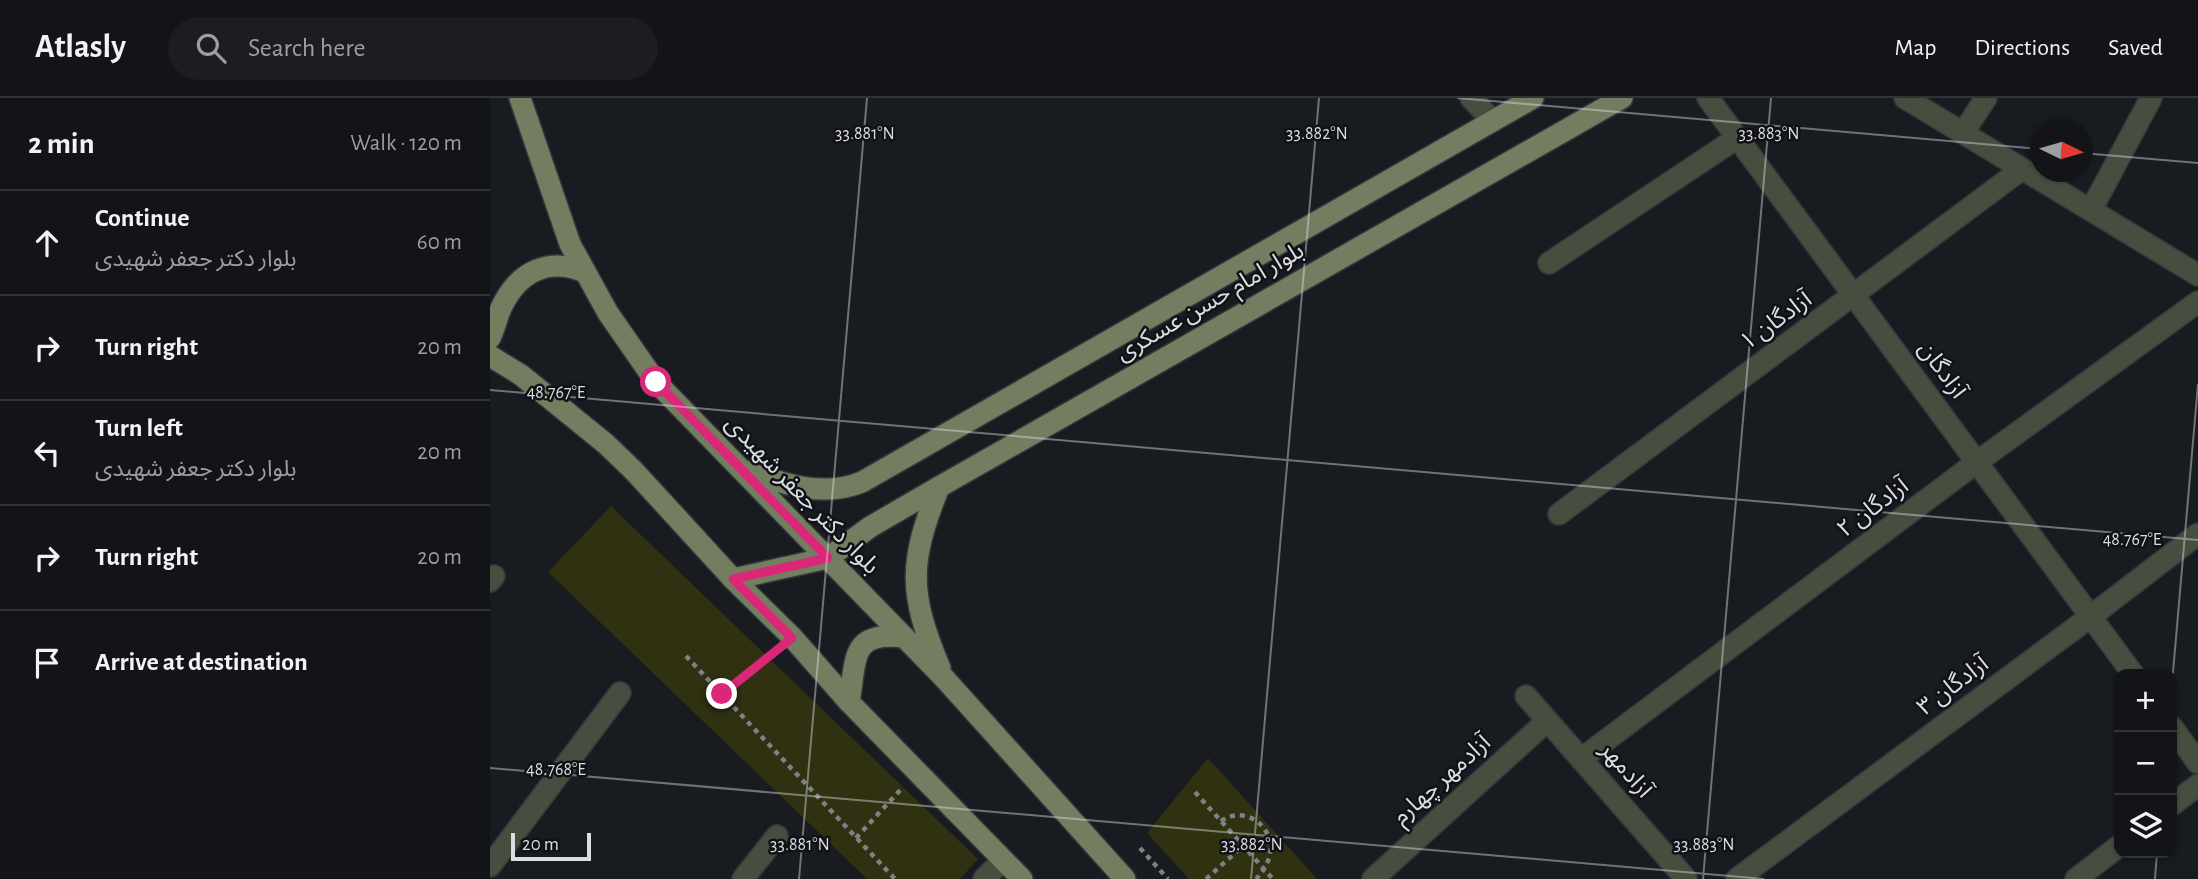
<!DOCTYPE html>
<html lang="en">
<head>
<meta charset="utf-8">
<style>
  body { margin:0; font-family:"Alegreya Sans","Noto Sans Arabic",sans-serif; background:#1b1d21; color:#f1f3f6 }
  .controls { position:absolute; right:21px; bottom:21px; display:grid; overflow:hidden; border-radius:14px; box-shadow:0 2px 5px #0004 }
  .controls button { width:63px; height:63px; display:grid; place-items:center; padding:0; border:0; border-bottom:2px solid #313337; background:#121418; color:#f1f3f6; font:35px sans-serif }
  .compass { position:absolute; left:1540px; top:21px; width:63px; height:63px; border-radius:50%; background:#121418; box-shadow:0 2px 5px #0004; rotate:95deg }
  .scale { position:absolute; left:21px; bottom:18px; width:80px; box-sizing:border-box; padding-left:7px; border:4px solid #dbdde0; border-top:0; font-size:19px; line-height:24px; white-space:nowrap; color:#dbdde0; -webkit-text-stroke:5px #101217; paint-order:stroke }
  .stop { position:absolute; width:21px; height:21px; margin:-16px; border:5px solid #db2777; border-radius:50%; background:#fff }
  .stop.end { background:#db2777; border-color:#fff; box-shadow:0 2px 7px #0008 }
  .list { margin:0; padding:0; list-style:none }
  h2 { display:flex; justify-content:space-between; align-items:center; height:91px; margin:0; padding:0 28px; font-size:30px }
  h2 small { font-size:23px; font-weight:400; color:#9c9ea2 }
  .list li { display:grid; grid-template-columns:46px 1fr auto; gap:21px; align-items:center; box-sizing:border-box; height:105px; padding:0 28px; border-top:2px solid #313337 }
  .list b { display:block; font-size:26px; white-space:nowrap }
  .list p { margin:0; font-size:23px; white-space:nowrap; color:#9c9ea2 }
  .list em { font-size:23px; font-style:normal; color:#9c9ea2 }
  .icon { flex:none; width:38px; height:38px; fill:none; stroke:currentColor; stroke-width:2; stroke-linecap:round; stroke-linejoin:round }
  .map { position:relative; flex:none; width:1708px; height:781px; overflow:hidden }
  header { display:flex; align-items:center; gap:42px; box-sizing:border-box; height:98px; padding:0 35px; background:#121418; border-bottom:2px solid #313337 }
  header strong { font-size:33px }
  nav { display:flex; gap:38px; margin-inline-start:auto; font-size:24px }
  .search { width:490px; height:63px; background:#1b1d21; display:flex; align-items:center; gap:18px; box-sizing:border-box; padding:0 24px; border-radius:38px; color:#9c9ea2; font-size:26px }
  main { display:flex }
  aside { flex:1; background:#121418 }
  .map>svg:first-child { display:block }
  .green { fill:#2f3111 }
  .lines { fill:none; stroke-linecap:round; stroke-linejoin:round }
  .minor-casing { stroke:#33363b; stroke-width:24 }
  .major-casing { stroke:#33363b; stroke-width:24 }
  .path { stroke:#7f8185; stroke-width:4.5; stroke-dasharray:5 5; stroke-linecap:butt }
  .minor { stroke:#474d3f; stroke-width:21 }
  .major { stroke:#737e61; stroke-width:21 }
  .route { stroke:#db2777; stroke-width:9 }
  .ticks { fill:none; stroke:#dbdde0; stroke-width:2; stroke-opacity:0.45 }
  .labels { text-anchor:middle; dominant-baseline:central; stroke-width:5; stroke-linejoin:round; paint-order:stroke }
  .street-label { font-size:24px; fill:#dbdde0; stroke:#101217 }
  .ticks-label { font-size:18px; text-anchor:middle; fill:#dbdde0; stroke:#101217; stroke-width:5; stroke-linejoin:round; paint-order:stroke }
</style>
</head>
<body>
<header>
<strong>Atlasly</strong>
<div class="search"><svg class="icon" aria-label="search" viewBox="0 0 24 24"><circle cx="10" cy="10" r="6"/><path d="M15 15l6 6"/></svg>Search here</div>
<nav><a>Map</a><a>Directions</a><a>Saved</a></nav>
</header>
<main>
<aside>
<h2>2 min<small>Walk · 120 m</small></h2>
<ul class="list">
<li><svg class="icon" aria-label="ahead" viewBox="0 0 24 24"><path d="M12 20V5M6 11l6-6 6 6"/></svg><div><b>Continue</b><p>بلوار دکتر جعفر شهیدی</p></div><em>60 m</em></li>
<li><svg class="icon" aria-label="right" viewBox="0 0 24 24"><path d="M7 20v-9h11M14 6l5 5-5 5"/></svg><div><b>Turn right</b></div><em>20 m</em></li>
<li><svg class="icon" aria-label="left" viewBox="0 0 24 24"><path d="M17 20v-9H6M10 6l-5 5 5 5"/></svg><div><b>Turn left</b><p>بلوار دکتر جعفر شهیدی</p></div><em>20 m</em></li>
<li><svg class="icon" aria-label="right" viewBox="0 0 24 24"><path d="M7 20v-9h11M14 6l5 5-5 5"/></svg><div><b>Turn right</b></div><em>20 m</em></li>
<li><svg class="icon" aria-label="arrive" viewBox="0 0 24 24"><path d="M6 21V4h12l-3 4 3 4H6"/></svg><div><b>Arrive at destination</b></div></li>
</ul>
</aside>
<div class="map">
<svg width="1708" height="781" viewBox="0 0 1708 781">
  <rect width="100%" height="100%" fill="#181b20"/>
  <g class="green">
    <polygon points="121,408 488,761 470,781 377,781 58,474"/>
    <polygon points="718,660 827,781 699,781 657,735"/>
  </g>
  <g class="lines">
    <defs>
      <g id="minor">
        <polyline points="981,0 1003,23"/>
        <polyline points="1218,0 1643,576"/>
        <polyline points="1415,0 1708,177"/>
        <polyline points="1473,35 1496,0"/>
        <polyline points="1601,112 1661,0"/>
        <polyline points="1059,165 1247,40"/>
        <polyline points="1069,416 1532,71"/>
        <polyline points="0,483 4,478"/>
        <polyline points="1036,598 1196,781"/>
        <polyline points="1682,629 1708,665"/>
        <polyline points="1091,661 1487,364 1708,204"/>
        <polyline points="1682,707 1708,687"/>
        <polyline points="0,768 130,595"/>
        <polyline points="253,781 287,738"/>
        <polyline points="494,781 513,762"/>
        <polyline points="883,781 1057,623"/>
        <polyline points="1247,781 1600,519 1708,436"/>
        <polyline points="1586,781 1629,748"/>
      </g>
      <g id="major">
        <polyline points="30,0 80,146 118,215 166,284 455,581 635,781"/>
        <path d="M0,240C5,230 7,218 12,208C29,173 59,159 95,174"/>
        <polyline points="0,258 31,277 116,346 144,373 243,481 302,539 359,604 532,781"/>
        <path d="M255,373C294,386 333,400 372,384L1043,0"/>
        <path d="M449,389C419,464 418,494 450,570"/>
        <polyline points="243,481 338,460 380,429 449,389 1132,0"/>
        <path d="M359,604C367,561 359,533 414,539"/>
      </g>
    </defs>
    <use href="#minor" class="minor-casing"/>
    <use href="#major" class="major-casing"/>
    <g class="path">
      <polyline points="196,558 405,781"/>
      <polyline points="232,596 285,553"/>
      <polyline points="705,694 783,781"/>
      <path d="M731,723C761,702 803,743 766,781"/>
      <polyline points="366,740 413,689"/>
      <polyline points="650,750 678,781"/>
      <polyline points="716,781 753,748"/>
    </g>
    <use href="#minor" class="minor"/>
    <use href="#major" class="major"/>
  </g>
  <g class="lines">
    <polyline class="route" points="166,284 338,460 243,481 302,540 232,596"/>
  </g>
  <path class="ticks" d="M967,0L1550,51M1592,55L1708,65M0,292L1708,442M1682,586L1708,286M0,670L1274,781M309,781L377,0M761,781L829,0M1213,781L1281,0M1665,781L1667,755"/>
  <g class="labels">
    <g class="street-label">
      <text transform="translate(720 204) rotate(-30)">بلوار امام حسن عسکری</text>
      <text transform="translate(1286 223) rotate(-36)">آزادگان ۱</text>
      <text transform="translate(1452 272) rotate(54)">آزادگان</text>
      <text transform="translate(312 397) rotate(46)">بلوار دکتر جعفر شهیدی</text>
      <text transform="translate(1383 410) rotate(-37)">آزادگان ۲</text>
      <text transform="translate(1463 588) rotate(-37)">آزادگان ۳</text>
      <text transform="translate(1136 672) rotate(49)">آزادمهر</text>
      <text transform="translate(952 682) rotate(-42)">آزادمهر چهارم</text>
    </g>
  </g>
  <g class="ticks-label">
    <text x="375" y="41">33.881°N</text>
    <text x="827" y="41">33.882°N</text>
    <text x="1279" y="41">33.883°N</text>
    <text x="66" y="300">48.767°E</text>
    <text x="1642" y="447">48.767°E</text>
    <text x="66" y="677">48.768°E</text>
    <text x="310" y="752">33.881°N</text>
    <text x="762" y="752">33.882°N</text>
    <text x="1214" y="752">33.883°N</text>
  </g>
</svg>
<div class="controls">
<button>+</button>
<button>−</button>
<button><svg class="icon" aria-label="layers" viewBox="0 0 24 24"><path d="M12 4l9 5-9 5-9-5zM3 14l9 5 9-5"/></svg></button>
</div>
<svg class="compass" viewBox="-18 -18 36 36"><path d="M0-13l5 13h-10z" fill="#e53935"/><path d="M0 13l5-13h-10z" fill="#9c9ea2"/></svg>
<div class="scale">20 m</div>
<div class="stop" style="left:166px;top:284px"></div>
<div class="stop end" style="left:232px;top:596px"></div>
</div>
</main>
</body>
</html>
